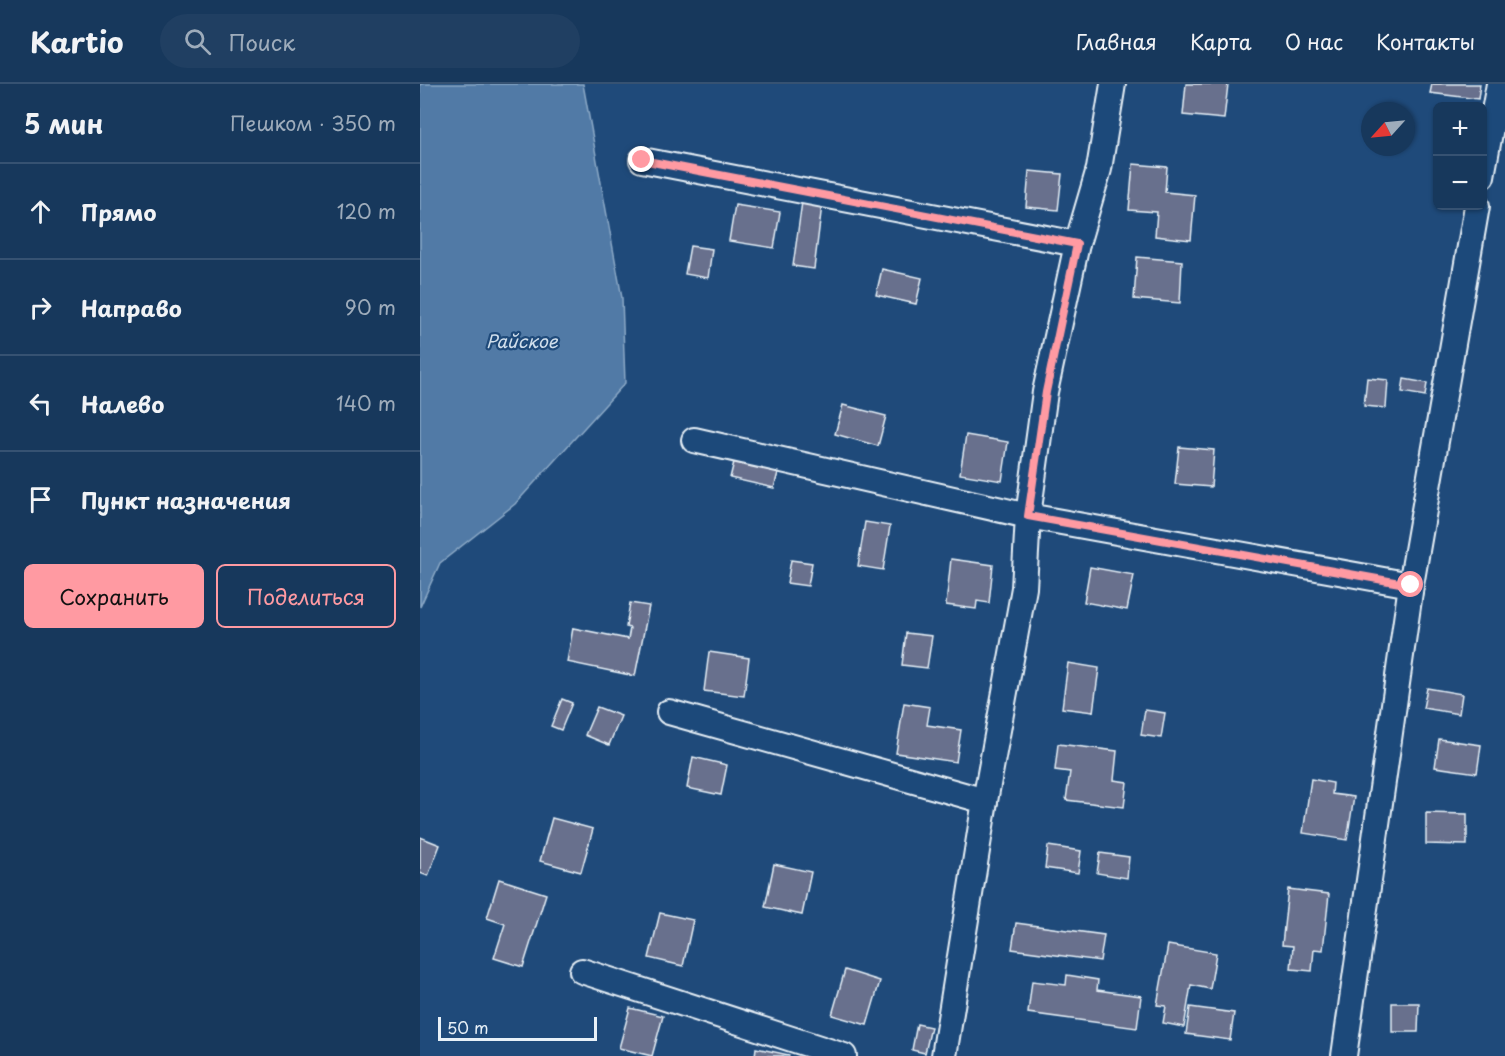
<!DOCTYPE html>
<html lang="ru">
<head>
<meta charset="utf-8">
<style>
  body { margin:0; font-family:"Playpen Sans",sans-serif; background:#203f62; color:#f1f3f6 }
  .controls { position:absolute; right:18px; top:18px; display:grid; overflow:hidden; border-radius:9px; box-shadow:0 2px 4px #0004 }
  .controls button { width:54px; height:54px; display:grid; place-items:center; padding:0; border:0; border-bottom:2px solid #365272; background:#17385c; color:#f1f3f6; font:30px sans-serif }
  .compass { position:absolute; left:941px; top:18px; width:54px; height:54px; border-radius:50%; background:#17385c; box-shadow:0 2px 4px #0004; rotate:243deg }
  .scale { position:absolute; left:18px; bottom:15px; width:159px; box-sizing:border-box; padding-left:6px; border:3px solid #e8f1f8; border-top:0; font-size:16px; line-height:21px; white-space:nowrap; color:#e8f1f8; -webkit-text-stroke:4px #1f4a7a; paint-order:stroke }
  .stop { position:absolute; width:18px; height:18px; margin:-14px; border:4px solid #ff9aa2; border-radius:50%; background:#fff }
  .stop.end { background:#ff9aa2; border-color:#fff; box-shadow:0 2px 6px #0008 }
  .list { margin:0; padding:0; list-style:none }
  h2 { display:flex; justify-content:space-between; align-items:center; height:78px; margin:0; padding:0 24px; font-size:26px }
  h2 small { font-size:20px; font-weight:400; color:#9eacbb }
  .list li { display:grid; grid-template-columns:39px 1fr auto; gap:18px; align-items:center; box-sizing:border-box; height:96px; padding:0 24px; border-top:2px solid #365272 }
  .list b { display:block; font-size:22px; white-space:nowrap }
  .list em { font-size:20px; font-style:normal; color:#9eacbb }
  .actions { display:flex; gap:12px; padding:18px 24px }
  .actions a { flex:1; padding:14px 0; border:2px solid #ff9aa2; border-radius:9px; text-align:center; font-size:21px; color:#ff9aa2 }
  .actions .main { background:#ff9aa2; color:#111 }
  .icon { flex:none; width:33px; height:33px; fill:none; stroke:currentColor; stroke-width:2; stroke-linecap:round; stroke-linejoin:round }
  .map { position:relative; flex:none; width:1085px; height:972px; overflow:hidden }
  header { display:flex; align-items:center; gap:36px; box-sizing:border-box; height:84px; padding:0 30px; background:#17385c; border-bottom:2px solid #365272 }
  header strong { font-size:28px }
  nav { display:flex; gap:33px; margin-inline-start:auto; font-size:21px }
  .search { width:420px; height:54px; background:#203f62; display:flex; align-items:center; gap:15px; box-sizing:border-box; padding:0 21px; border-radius:33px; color:#9eacbb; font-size:22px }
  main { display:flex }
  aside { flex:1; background:#17385c }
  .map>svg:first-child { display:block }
  .water { fill:#517aa6; stroke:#8daac7; stroke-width:1.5 }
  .building { fill:#676f8d; stroke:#e8f1f8; stroke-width:1.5 }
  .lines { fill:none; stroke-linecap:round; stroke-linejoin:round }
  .street-casing { stroke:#e8f1f8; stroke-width:28 }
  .street { stroke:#1f4a7a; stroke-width:24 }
  .route { stroke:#ff9aa2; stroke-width:8 }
  .labels { text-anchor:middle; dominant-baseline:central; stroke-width:4.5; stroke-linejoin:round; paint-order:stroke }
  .water-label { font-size:18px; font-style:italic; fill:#d1dfec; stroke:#1f4a7a }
</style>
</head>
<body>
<header>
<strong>Kartio</strong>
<div class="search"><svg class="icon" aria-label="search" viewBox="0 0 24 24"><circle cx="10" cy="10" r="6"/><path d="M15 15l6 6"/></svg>Поиск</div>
<nav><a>Главная</a><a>Карта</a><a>О нас</a><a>Контакты</a></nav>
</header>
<main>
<aside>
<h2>5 мин<small>Пешком · 350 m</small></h2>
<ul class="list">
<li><svg class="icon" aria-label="ahead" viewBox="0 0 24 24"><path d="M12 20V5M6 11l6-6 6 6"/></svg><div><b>Прямо</b></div><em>120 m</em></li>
<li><svg class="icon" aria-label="right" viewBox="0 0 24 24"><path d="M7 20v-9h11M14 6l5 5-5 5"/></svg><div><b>Направо</b></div><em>90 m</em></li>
<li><svg class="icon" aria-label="left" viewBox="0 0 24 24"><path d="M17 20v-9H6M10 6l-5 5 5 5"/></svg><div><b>Налево</b></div><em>140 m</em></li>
<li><svg class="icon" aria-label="arrive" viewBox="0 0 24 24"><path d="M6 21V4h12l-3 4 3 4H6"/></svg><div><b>Пункт назначения</b></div></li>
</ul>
<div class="actions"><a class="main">Сохранить</a><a>Поделиться</a></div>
</aside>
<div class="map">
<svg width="1085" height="972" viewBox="0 0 1085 972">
  <rect width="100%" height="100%" fill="#1f4a7a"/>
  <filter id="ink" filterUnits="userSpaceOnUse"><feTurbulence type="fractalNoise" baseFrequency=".0167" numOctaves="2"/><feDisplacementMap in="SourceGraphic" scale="12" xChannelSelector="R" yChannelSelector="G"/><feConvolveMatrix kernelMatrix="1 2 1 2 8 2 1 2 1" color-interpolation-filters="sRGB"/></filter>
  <g filter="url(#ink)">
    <polygon class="water" points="0,0 163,0 202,214 205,299 95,420 20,479 0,523"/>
    <g class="building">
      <polygon points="766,0 808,0 804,35 763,31"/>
      <polygon points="1012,0 1060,0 1058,15 1010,9"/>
      <polygon points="713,80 747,83 745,108 775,111 771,156 735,152 737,128 709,126"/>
      <polygon points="609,87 642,90 638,126 606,123"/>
      <polygon points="382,118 402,121 394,185 373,182"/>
      <polygon points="315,121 360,128 354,164 309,157"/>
      <polygon points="270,162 292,165 288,194 265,190"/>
      <polygon points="717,173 762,177 760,219 714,215"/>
      <polygon points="462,185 502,194 496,220 456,211"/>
      <polygon points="947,294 968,296 966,324 944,322"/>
      <polygon points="984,295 1007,299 1005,312 982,308"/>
      <polygon points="423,321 466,332 458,362 415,350"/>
      <polygon points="546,351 588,358 582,397 540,390"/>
      <polygon points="759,363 794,366 791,403 755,400"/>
      <polygon points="315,374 359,385 354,404 310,394"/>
      <polygon points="445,438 470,442 463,486 438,482"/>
      <polygon points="531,475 573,481 569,519 557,517 556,525 526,521"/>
      <polygon points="371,476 392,479 388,502 367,499"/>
      <polygon points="670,483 714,491 707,526 664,518"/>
      <polygon points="210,519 229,522 215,592 147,578 153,544 208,555 210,544 206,543"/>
      <polygon points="486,549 512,552 507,584 482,581"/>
      <polygon points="289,568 329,574 324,612 284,607"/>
      <polygon points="648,579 679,584 673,628 642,624"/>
      <polygon points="1007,604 1042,610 1039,630 1003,624"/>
      <polygon points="142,615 152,619 141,646 131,642"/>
      <polygon points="484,619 510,623 507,641 541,646 536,678 476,669"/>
      <polygon points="177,623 201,632 189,661 165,651"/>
      <polygon points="725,626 745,629 741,654 721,651"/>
      <polygon points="1019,655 1061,661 1057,689 1015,683"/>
      <polygon points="638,660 697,667 694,696 707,698 704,723 646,716 650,688 635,686"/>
      <polygon points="273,673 307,681 301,711 267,704"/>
      <polygon points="891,695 913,699 912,710 934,713 927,756 883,749"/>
      <polygon points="1006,729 1047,730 1047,761 1006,760"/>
      <polygon points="132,734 173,745 161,788 120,777"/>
      <polygon points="0,753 20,761 8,792 0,789"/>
      <polygon points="628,762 661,767 658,789 625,784"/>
      <polygon points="680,769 709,773 707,794 677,789"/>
      <polygon points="354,780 391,788 382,831 345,823"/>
      <polygon points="79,795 126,810 103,883 74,874 85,840 67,834"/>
      <polygon points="868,805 909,810 903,866 894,865 892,887 871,885 873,862 862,861"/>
      <polygon points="240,829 273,836 263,882 229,874"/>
      <polygon points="596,839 684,851 680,877 592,865"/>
      <polygon points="748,861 796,869 790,905 771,901 764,943 743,939 746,922 737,921"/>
      <polygon points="425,886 460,897 447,941 412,931"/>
      <polygon points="647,891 678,896 677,906 721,912 717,944 608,929 612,897 646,901"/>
      <polygon points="972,919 999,919 998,948 972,948"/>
      <polygon points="770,923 814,929 810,956 766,950"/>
      <polygon points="210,924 243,932 232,972 199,964"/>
      <polygon points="497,940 511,943 505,969 492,966"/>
      <polygon points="336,964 369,971 369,972 335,972"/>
    </g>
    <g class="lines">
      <defs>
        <g id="street">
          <polyline points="222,76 657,160"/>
          <polyline points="1062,92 1079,0"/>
          <polyline points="274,356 608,432 991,501"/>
          <polyline points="249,628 565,717"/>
          <polyline points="162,887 424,972"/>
          <polyline points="524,972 565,717 604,504 608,432 625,308 657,160 679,85 693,0"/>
          <polyline points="924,972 991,501 1057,122"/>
        </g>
      </defs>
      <use href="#street" class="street-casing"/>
      <use href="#street" class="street"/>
    </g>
  </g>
  <g class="lines" filter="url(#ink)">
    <polyline class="route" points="222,76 657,160 626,308 608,432 991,501"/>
  </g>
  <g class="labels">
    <g class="water-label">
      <text x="102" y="256">Райское</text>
    </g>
  </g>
</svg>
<div class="controls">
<button>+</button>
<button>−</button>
</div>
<svg class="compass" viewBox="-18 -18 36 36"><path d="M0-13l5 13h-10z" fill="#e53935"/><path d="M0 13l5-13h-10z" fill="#9eacbb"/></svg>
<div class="scale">50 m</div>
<div class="stop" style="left:991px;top:501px"></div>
<div class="stop end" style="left:222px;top:76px"></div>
</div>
</main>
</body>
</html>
